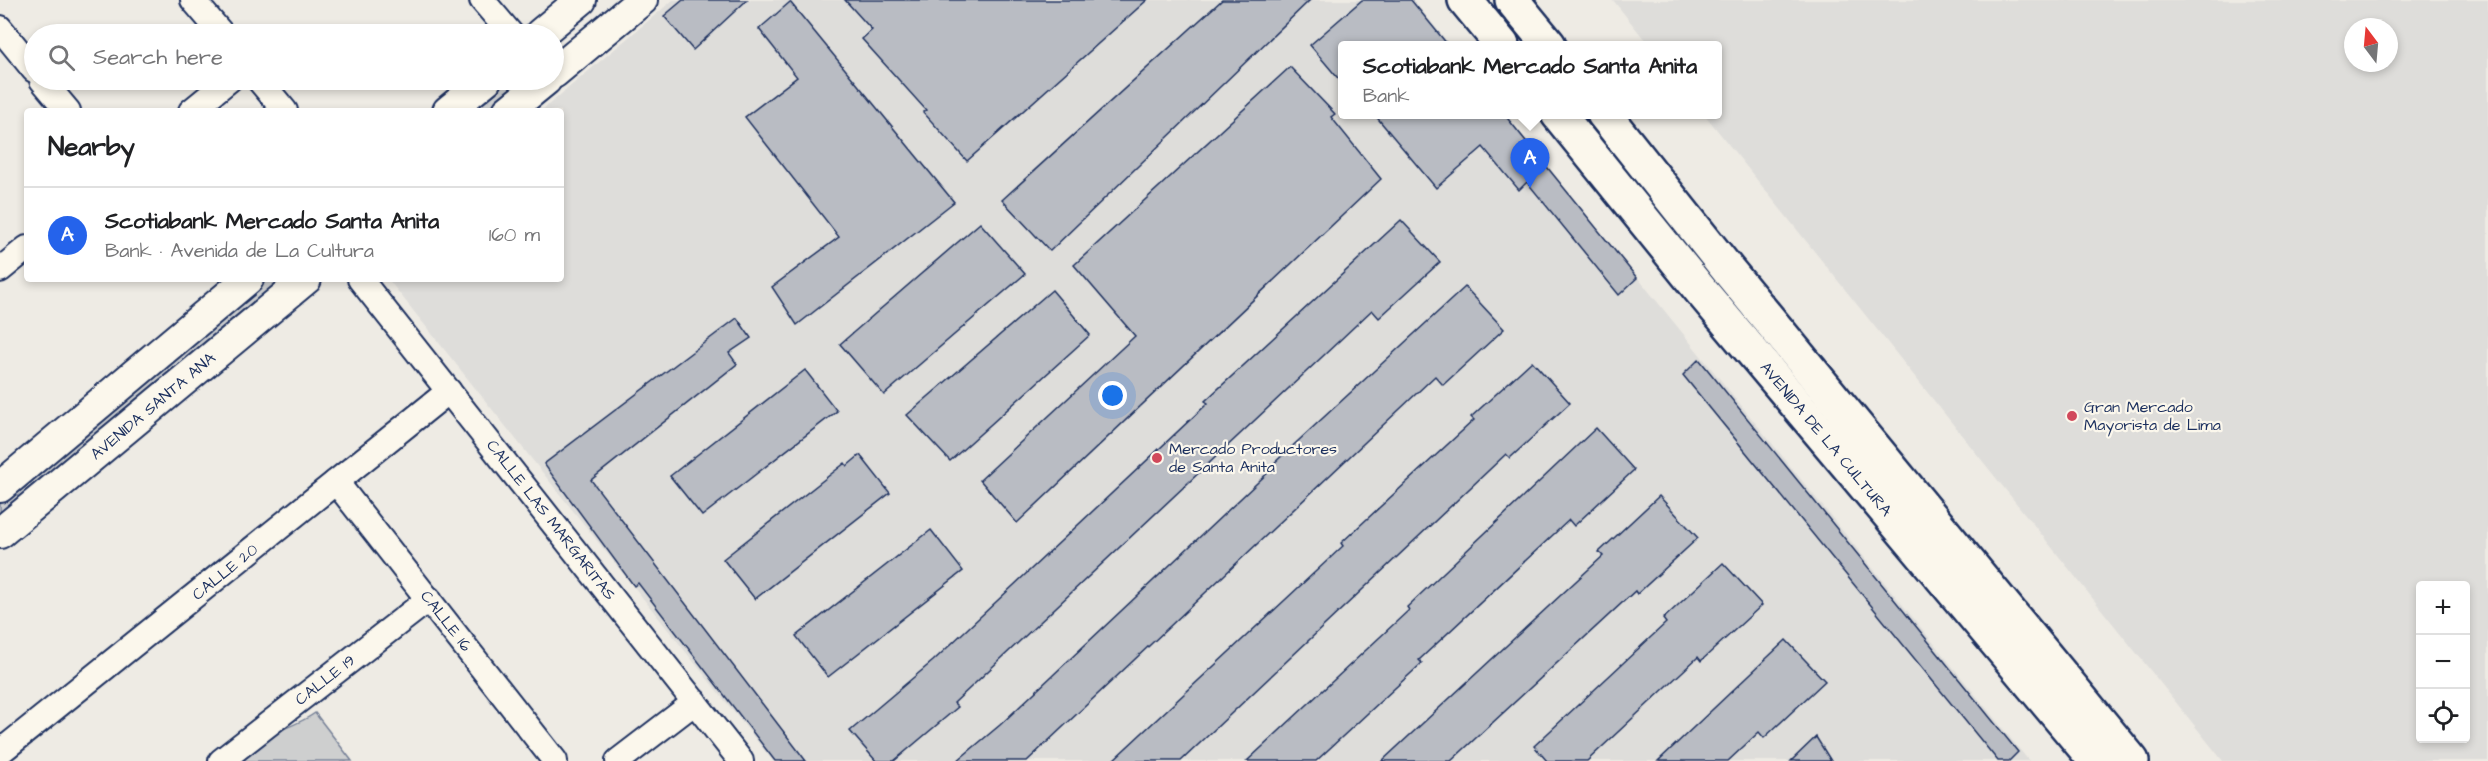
<!DOCTYPE html>
<html lang="en">
<head>
<meta charset="utf-8">
<style>
  body { margin:0; font-family:"Architects Daughter",sans-serif; background:#f6f6f6; color:#202124 }
  .controls { position:absolute; right:18px; bottom:18px; display:grid; overflow:hidden; border-radius:6px; box-shadow:0 3px 9px #0003 }
  .controls button { width:54px; height:54px; display:grid; place-items:center; padding:0; border:0; border-bottom:2px solid #e0e0e0; background:#fff; color:#202124; font:30px sans-serif }
  .compass { position:absolute; left:2344px; top:18px; width:54px; height:54px; border-radius:50%; background:#fff; box-shadow:0 3px 9px #0003; rotate:344deg }
  .you { position:absolute; left:1113px; top:396px; width:21px; height:21px; margin:-15px; border:4px solid #fff; border-radius:50%; background:#1a73e8; box-shadow:0 0 0 9px #1a73e833 }
  .badge { display:grid; place-items:center; width:39px; height:39px; border-radius:50%; background:#2563eb; color:#fff; font-size:20px; font-weight:700 }
  .pin { position:absolute; translate:-50% -50px; filter:drop-shadow(0 2px 3px #0008) }
  .pin::after { content:''; position:absolute; top:32px; width:21px; height:18px; background:inherit; clip-path:polygon(0 0,100% 0,50% 100%) }
  .popup { position:absolute; left:1338px; top:41px; width:384px; height:78px; box-sizing:border-box; display:grid; place-content:center; border-radius:6px; background:#fff; filter:drop-shadow(0 2px 4px #0005); font-size:20px; white-space:nowrap; color:#757577 }
  .popup b { font-size:22px; color:#202124 }
  .popup::after { content:''; position:absolute; left:50%; top:100%; margin-left:-12px; border:12px solid transparent; border-top-color:#fff }
  .list { margin:0; padding:0; list-style:none }
  h2 { display:flex; justify-content:space-between; align-items:center; height:78px; margin:0; padding:0 24px; font-size:26px }
  h2 small { font-size:20px; font-weight:400; color:#757577 }
  .list li { display:grid; grid-template-columns:39px 1fr auto; gap:18px; align-items:center; box-sizing:border-box; height:96px; padding:0 24px; border-top:2px solid #e0e0e0 }
  .list b { display:block; font-size:22px; white-space:nowrap }
  .list p { margin:0; font-size:20px; white-space:nowrap; color:#757577 }
  .list em { font-size:20px; font-style:normal; color:#757577 }
  .icon { flex:none; width:33px; height:33px; fill:none; stroke:currentColor; stroke-width:2; stroke-linecap:round; stroke-linejoin:round }
  .map { position:relative; flex:none; width:2488px; height:761px; overflow:hidden }
  .search { position:absolute; background:#fff; box-shadow:0 3px 9px #0003; left:24px; top:24px; width:540px; height:66px; display:flex; align-items:center; gap:15px; box-sizing:border-box; padding:0 21px; border-radius:33px; color:#757577; font-size:22px }
  .panel { position:absolute; background:#fff; box-shadow:0 3px 9px #0003; left:24px; top:108px; width:540px; height:174px; border-radius:6px }
  .map>svg:first-child { display:block }
  .built { fill:#deddda; fill-rule:evenodd }
  .green { fill:#cecfcf; stroke:#747f96; stroke-width:1.5 }
  .building { fill:#b9bcc3; stroke:#1b2f5e; stroke-width:1.5 }
  .lines { fill:none; stroke-linecap:round; stroke-linejoin:round }
  .minor-casing { stroke:#1b2f5e; stroke-width:28 }
  .tertiary-casing { stroke:#1b2f5e; stroke-width:34 }
  .secondary-casing { stroke:#1b2f5e; stroke-width:38 }
  .minor { stroke:#fbf7ec; stroke-width:24 }
  .tertiary { stroke:#fbf7ec; stroke-width:30 }
  .secondary { stroke:#fbf7ec; stroke-width:33 }
  .poi-dot { fill:#d1495b; stroke:#fbf7ec; stroke-width:2 }
  .labels { text-anchor:middle; dominant-baseline:central; stroke-width:4.5; stroke-linejoin:round; paint-order:stroke }
  .street-label { font-size:16px; fill:#1b2f5e; stroke:#fbf7ec }
  .poi-label { font-size:16px; fill:#1b2f5e; stroke:#fbf7ec; text-anchor:start }
</style>
</head>
<body>
<div class="map">
<svg width="2488" height="761" viewBox="0 0 2488 761">
  <rect width="100%" height="100%" fill="#eeebe4"/>
  <filter id="ink" filterUnits="userSpaceOnUse"><feTurbulence type="fractalNoise" baseFrequency=".0167" numOctaves="2"/><feDisplacementMap in="SourceGraphic" scale="12" xChannelSelector="R" yChannelSelector="G"/><feConvolveMatrix kernelMatrix="1 2 1 2 8 2 1 2 1" color-interpolation-filters="sRGB"/></filter>
  <g filter="url(#ink)">
    <g class="built">
      <polygon points="673,0 1413,0 1450,45 1342,45 1342,114 1506,115 2029,761 773,761 388,279 561,279 561,111 541,111"/>
      <path d="M1613,0H2488V761H2223L1705,115L1718,114V45H1649ZM2353,27H2389V63H2353ZM2420,586H2466V738H2420Z"/>
    </g>
    <g class="green">
      <polygon points="504,80 524,80 488,111 466,111"/>
      <polygon points="267,279 291,279 0,523 0,502"/>
      <path d="M315,713L352,761H227C249,735 287,733 315,713Z"/>
    </g>
    <g class="building">
      <polygon points="683,0 747,0 693,50 664,16"/>
      <polygon points="845,0 1147,0 967,161 923,112 926,110 862,39 872,30"/>
      <polygon points="1222,0 1310,0 1050,251 1002,200"/>
      <polygon points="1362,0 1411,0 1448,45 1342,45 1342,83 1310,45"/>
      <polygon points="790,2 954,202 797,325 772,287 839,237 745,117 797,77 759,29"/>
      <polygon points="1290,67 1335,114 1331,117 1381,179 1017,523 980,480 1135,336 1074,265"/>
      <polygon points="1374,114 1504,114 1637,278 1619,295 1527,182 1519,190 1483,147 1436,188"/>
      <polygon points="1401,220 1440,262 1379,318 1372,310 954,703 958,707 894,761 876,761 850,731 933,661 1208,403 1205,401"/>
      <polygon points="980,223 1025,274 884,395 840,344"/>
      <polygon points="1465,287 1504,329 1443,385 1435,376 1027,761 957,761 1000,725 1274,467 1272,465"/>
      <polygon points="1052,290 1090,335 950,461 907,415"/>
      <polygon points="737,318 751,338 729,353 737,364 591,480 806,761 775,761 638,583 634,586 544,464"/>
      <polygon points="1699,359 2018,752 2009,761 1998,761 1683,375"/>
      <polygon points="1532,361 1570,403 1510,458 1506,454 1181,761 1112,761 1343,546 1341,543 1474,420 1471,417"/>
      <polygon points="805,370 837,411 702,516 670,476"/>
      <polygon points="1596,428 1634,470 1574,526 1569,520 1419,660 1422,663 1316,761 1247,761 1409,610 1407,607"/>
      <polygon points="860,455 890,493 755,599 723,559 845,463 847,466"/>
      <polygon points="1659,496 1698,538 1637,594 1635,591 1451,761 1382,761 1603,556 1599,552"/>
      <polygon points="931,530 963,571 828,677 796,636"/>
      <polygon points="1723,563 1762,605 1701,661 1698,657 1587,761 1547,761 1534,746 1666,623 1663,619"/>
      <polygon points="1786,640 1825,681 1764,738 1759,732 1728,761 1658,761"/>
      <polygon points="1816,737 1831,761 1791,761"/>
    </g>
    <g class="lines">
      <defs>
        <g id="minor">
          <polyline points="193,0 222,34"/>
          <polyline points="482,0 511,34"/>
          <polyline points="0,28 34,70"/>
          <polyline points="42,80 68,111"/>
          <polyline points="259,80 285,111"/>
          <polyline points="191,111 229,80"/>
          <polyline points="0,270 27,248"/>
          <polyline points="360,279 741,761"/>
          <polyline points="336,482 555,761"/>
          <polyline points="0,752 449,391"/>
          <polyline points="221,761 429,599"/>
          <polyline points="618,761 695,702"/>
        </g>
        <g id="tertiary">
          <polyline points="540,34 581,0"/>
          <polyline points="554,73 642,0"/>
          <polyline points="448,111 486,80"/>
          <polyline points="508,111 546,80"/>
          <polyline points="0,487 248,279"/>
          <polyline points="0,533 306,279"/>
        </g>
        <g id="secondary">
          <polyline points="1465,0 1502,45"/>
          <polyline points="1512,0 1549,45"/>
          <polyline points="1558,114 1702,292 2096,761"/>
          <polyline points="1604,114 1728,270 2132,761"/>
        </g>
      </defs>
      <use href="#minor" class="minor-casing"/>
      <use href="#tertiary" class="tertiary-casing"/>
      <use href="#secondary" class="secondary-casing"/>
      <use href="#minor" class="minor"/>
      <use href="#tertiary" class="tertiary"/>
      <use href="#secondary" class="secondary"/>
    </g>
  </g>
  <g class="poi-dot">
    <circle cx="2072" cy="416" r="6"/>
    <circle cx="1157" cy="458" r="6"/>
  </g>
  <g class="labels">
    <g class="street-label">
      <text transform="translate(153 406) rotate(-40)">AVENIDA SANTA ANA</text>
      <text transform="translate(1826 439) rotate(50)">AVENIDA DE LA CULTURA</text>
      <text transform="translate(551 520) rotate(52)">CALLE LAS MARGARITAS</text>
      <text transform="translate(225 572) rotate(-39)">CALLE 20</text>
      <text transform="translate(446 621) rotate(52)">CALLE 16</text>
      <text transform="translate(325 680) rotate(-38)">CALLE 19</text>
    </g>
    <g class="poi-label">
      <text x="2084" y="407">Gran Mercado<tspan x="2084" dy="18">Mayorista de Lima</tspan></text>
      <text x="1169" y="449">Mercado Productores<tspan x="1169" dy="18">de Santa Anita</tspan></text>
    </g>
  </g>
</svg>
<div class="controls">
<button>+</button>
<button>−</button>
<button><svg class="icon" aria-label="locate" viewBox="0 0 24 24"><circle cx="12" cy="12" r="6"/><path d="M12 2v4M12 18v4M2 12h4M18 12h4"/></svg></button>
</div>
<svg class="compass" viewBox="-18 -18 36 36"><path d="M0-13l5 13h-10z" fill="#e53935"/><path d="M0 13l5-13h-10z" fill="#757577"/></svg>
<div class="you"></div>
<div class="pin badge" style="left:1530px;top:188px">A</div>
<div class="popup"><b>Scotiabank Mercado Santa Anita</b>Bank</div>
<div class="search"><svg class="icon" aria-label="search" viewBox="0 0 24 24"><circle cx="10" cy="10" r="6"/><path d="M15 15l6 6"/></svg>Search here</div>
<section class="panel">
<h2>Nearby<small></small></h2>
<ul class="list">
<li><span class="badge">A</span><div><b>Scotiabank Mercado Santa Anita</b><p>Bank · Avenida de La Cultura</p></div><em>160 m</em></li>
</ul>
</section>
</div>
</body>
</html>
